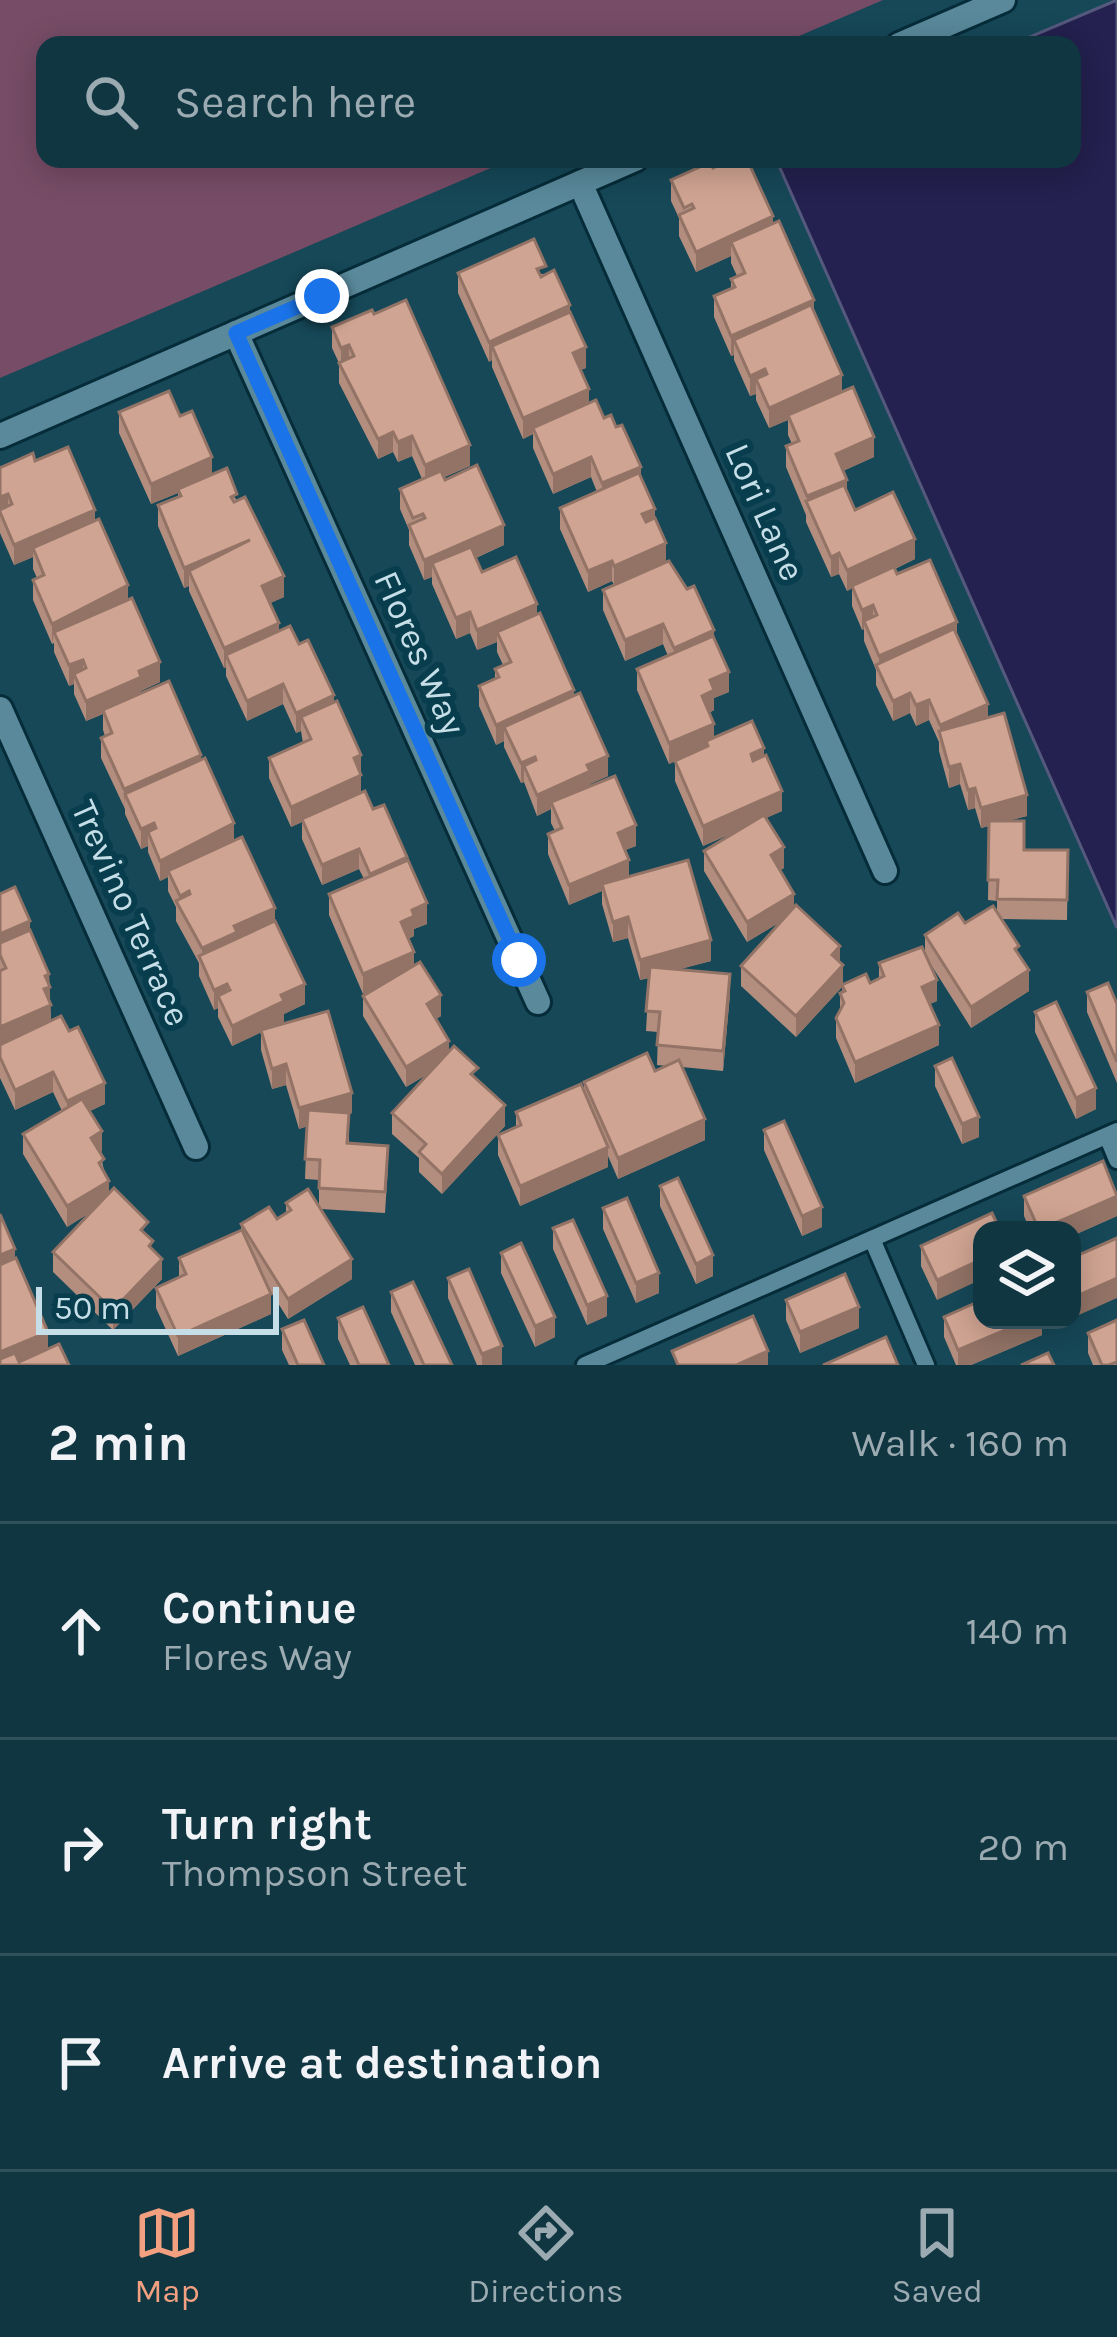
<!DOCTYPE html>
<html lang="en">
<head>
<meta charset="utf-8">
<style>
  body { margin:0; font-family:Karla,sans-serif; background:#1e414d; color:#f1f3f6 }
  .controls { position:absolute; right:36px; bottom:36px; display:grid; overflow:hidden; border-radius:24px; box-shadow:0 6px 30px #0003 }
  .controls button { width:108px; height:108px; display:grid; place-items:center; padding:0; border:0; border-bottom:3px solid #30505b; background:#103642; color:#f1f3f6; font:60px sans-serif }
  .scale { position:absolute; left:36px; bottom:30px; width:243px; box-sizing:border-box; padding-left:12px; border:6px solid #c5dee7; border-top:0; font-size:33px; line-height:42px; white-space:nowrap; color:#c5dee7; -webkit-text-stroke:9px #073d4d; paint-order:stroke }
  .stop { position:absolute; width:36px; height:36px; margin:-27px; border:9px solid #1a73e8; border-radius:50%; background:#fff }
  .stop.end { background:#1a73e8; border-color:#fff; box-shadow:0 3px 12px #0008 }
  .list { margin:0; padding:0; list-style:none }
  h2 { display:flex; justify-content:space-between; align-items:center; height:156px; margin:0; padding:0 48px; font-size:51px }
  h2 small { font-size:39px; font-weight:400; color:#9cabb2 }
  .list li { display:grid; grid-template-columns:78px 1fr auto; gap:36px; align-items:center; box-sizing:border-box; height:216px; padding:0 48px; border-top:3px solid #30505b }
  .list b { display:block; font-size:45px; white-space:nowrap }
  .list p { margin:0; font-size:39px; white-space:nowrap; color:#9cabb2 }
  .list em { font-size:39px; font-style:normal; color:#9cabb2 }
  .icon { flex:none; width:66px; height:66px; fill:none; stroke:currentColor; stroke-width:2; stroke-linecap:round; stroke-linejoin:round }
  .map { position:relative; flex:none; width:1117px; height:1365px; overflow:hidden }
  .search { position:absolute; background:#103642; box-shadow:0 6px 30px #0003; left:36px; right:36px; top:36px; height:132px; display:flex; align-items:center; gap:30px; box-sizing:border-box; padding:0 42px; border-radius:24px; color:#9cabb2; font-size:45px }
  .sheet { height:804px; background:#103642 }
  nav { display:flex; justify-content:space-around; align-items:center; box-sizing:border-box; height:168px; border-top:3px solid #30505b; background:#103642; font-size:33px; color:#9cabb2 }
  nav a { display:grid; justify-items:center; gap:6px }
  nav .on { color:#f2a07f }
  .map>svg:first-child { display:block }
  .green { fill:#774c66 }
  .water { fill:#24204f; stroke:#54597d; stroke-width:3 }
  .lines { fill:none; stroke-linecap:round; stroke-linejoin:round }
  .service-casing { stroke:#052c38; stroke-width:22 }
  .minor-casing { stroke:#052c38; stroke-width:30 }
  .service { stroke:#59899b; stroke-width:16 }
  .minor { stroke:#59899b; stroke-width:24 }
  .wall { fill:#b38d7e }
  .shaded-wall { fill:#927366 }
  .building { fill:#d0a492; stroke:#927366; stroke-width:3 }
  .route { stroke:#1a73e8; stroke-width:15 }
  .labels { text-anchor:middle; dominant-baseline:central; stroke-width:12; stroke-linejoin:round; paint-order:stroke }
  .street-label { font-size:36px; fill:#c5dee7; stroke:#073d4d }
</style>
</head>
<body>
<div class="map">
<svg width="1117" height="1365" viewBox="0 0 1117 1365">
  <rect width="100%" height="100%" fill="#164858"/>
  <polygon class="green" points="0,0 883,0 778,45 45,45 45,159 512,159 0,378"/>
  <polygon class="water" points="1117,0 1117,928 776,159 1072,159 1072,45 1011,45"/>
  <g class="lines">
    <defs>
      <g id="service">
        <polyline points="1107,1136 1117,1160"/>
        <polyline points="872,1239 926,1365"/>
        <polyline points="585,1365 1117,1131"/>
      </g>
      <g id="minor">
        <polyline points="899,45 1003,0"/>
        <polyline points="580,183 885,871"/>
        <polyline points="236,333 538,1002"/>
        <polyline points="0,436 635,159"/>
        <polyline points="0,709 196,1147"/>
      </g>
    </defs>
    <use href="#service" class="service-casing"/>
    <use href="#minor" class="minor-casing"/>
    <use href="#service" class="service"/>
    <use href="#minor" class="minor"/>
  </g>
  <g class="wall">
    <polygon points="713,168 773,224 814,312 842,392 874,457 843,471 847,492 855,510 915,559 895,569 897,574 957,637 1027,816 1007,821 1024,850 1068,850 1067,920 1002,919 1019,955 1029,991 971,1028 928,960 937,1001 930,1004 939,1045 855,1083 836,1038 836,1018 840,1010 840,993 842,992 842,987 796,1037 741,986 741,966 780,922 747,942 704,871 704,851 740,830 703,846 675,781 675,761 669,764 637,690 637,669 668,656 663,644 625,661 603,610 603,590 614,585 612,581 588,592 560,529 560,508 597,492 591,477 553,494 533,448 533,434 523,439 492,367 492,360 489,362 458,293 458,273 546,274 570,312 586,368 580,370 589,403 604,418 641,476 655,518 666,562 714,637 729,692 714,698 714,710 709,713 714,737 764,756 782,811 766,818 784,868 780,870 794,907 840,963 843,984 870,983 879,979 879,963 925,954 925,935 997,912 997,901 988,900 989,826 981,828 975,808 968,810 960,784 949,788 939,751 939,742 929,720 916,726 910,713 893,721 876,685 876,670 864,641 864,629 862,630 852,606 852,588 847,591 839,574 831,577 806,522 806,515 786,467 786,446 792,444 788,435 788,420 769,428 756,400 756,394 750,396 734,360 734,355 731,356 714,317 714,296 731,289 731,279 737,276 731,263 731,256 696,272 679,236 679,218 671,201 671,180"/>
    <polygon points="332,327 470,466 444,477 504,545 476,558 482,572 537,614 608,776 590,784 590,786 636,846 625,850 629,877 711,961 679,969 730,994 723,1071 682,1067 705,1140 618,1179 608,1156 608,1167 520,1206 498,1155 498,1135 516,1127 516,1112 584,1091 584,1082 655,1071 667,1066 657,1065 658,1032 646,1031 649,978 640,980 628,938 613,942 602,904 602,891 569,905 548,854 548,834 555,831 551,823 551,809 537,816 524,782 521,783 504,747 504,741 496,745 479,706 479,686 495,679 495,669 503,665 497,652 497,642 477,650 470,633 456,639 432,584 432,577 424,580 409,545 409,530 400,509 400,489 422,479 412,456 398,462 393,452 378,459 339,383 339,363 332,348"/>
    <polygon points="119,412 180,416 212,475 237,500 284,597 270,603 279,631 299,644 334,702 361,755 361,793 407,861 427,924 414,929 414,936 408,939 414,965 441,1016 436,1019 449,1052 478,1080 505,1126 442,1194 419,1172 419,1158 392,1134 392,1113 428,1074 406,1087 363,1016 363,996 372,991 363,994 329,915 329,894 364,879 359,869 322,885 302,839 302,822 291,827 269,778 269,758 303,743 301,731 296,733 283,704 247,721 226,676 226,667 224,668 189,591 189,586 184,588 158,526 158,505 178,497 178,493 151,504 119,433"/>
    <polygon points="35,461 95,521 160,682 141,691 141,693 201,759 234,841 275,921 305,1004 284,1014 284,1022 273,1027 352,1113 349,1114 349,1143 388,1166 385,1213 321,1209 352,1279 288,1319 269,1289 271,1314 178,1356 156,1308 156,1288 179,1277 179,1258 241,1231 241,1224 277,1219 286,1213 286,1203 319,1205 319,1180 305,1179 307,1126 299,1129 286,1085 272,1089 261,1050 261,1032 232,1046 218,1017 218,1008 214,1010 199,976 199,963 176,921 176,907 168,891 168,877 160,881 148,852 148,846 141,849 125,814 125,809 101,758 101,738 105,736 103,730 103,714 86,721 74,694 74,684 69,686 54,652 54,643 52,644 33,600 33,580 37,578 33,569 33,557 14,565 0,533 0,468"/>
    <polygon points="0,894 30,931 49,974 51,1020 105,1104 90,1111 102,1151 100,1152 109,1193 148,1237 162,1279 113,1330 53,1272 53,1252 91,1212 67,1227 23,1154 23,1134 62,1111 53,1092 15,1110 0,1078"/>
    <polygon points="1087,992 1117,1004 1117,1083 1087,1012"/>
    <polygon points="1035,1012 1096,1109 1076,1119 1035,1032"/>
    <polygon points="935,1066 979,1137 962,1144 935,1086"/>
    <polygon points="764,1130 822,1227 802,1236 764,1150"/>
    <polygon points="660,1186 713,1276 696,1284 660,1206"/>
    <polygon points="1117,1194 1117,1216 1072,1236 1072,1230 1030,1230 1024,1216 1024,1196"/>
    <polygon points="603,1208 659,1293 636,1303 603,1229"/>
    <polygon points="992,1213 937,1300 921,1266 921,1246"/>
    <polygon points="553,1228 607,1316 587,1325 553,1249"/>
    <polygon points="501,1253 555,1337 535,1347 501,1273"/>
    <polygon points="448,1278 502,1365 477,1365 448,1298"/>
    <polygon points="391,1292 452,1365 415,1365 391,1312"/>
    <polygon points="786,1300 859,1328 800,1353 786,1320"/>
    <polygon points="944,1317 1042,1320 1042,1335 971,1365 956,1365 944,1337"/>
    <polygon points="338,1318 389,1365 350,1365 338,1339"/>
    <polygon points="282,1329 324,1365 289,1365 282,1350"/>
    <polygon points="1088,1333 1117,1365 1093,1365 1088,1353"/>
  </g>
  <g class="shaded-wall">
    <polygon points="773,216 773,236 731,242 731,256 696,272 696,252"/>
    <polygon points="814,300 814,320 734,340 734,355 731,356 731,336"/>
    <polygon points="570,305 570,326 492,346 492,360 489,362 489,342"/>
    <polygon points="349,345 349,365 341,369 341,348"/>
    <polygon points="586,347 586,368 573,373 573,353"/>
    <polygon points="765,369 765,389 756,379 756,394 750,396 750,376"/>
    <polygon points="842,375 842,395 788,415 788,420 769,428 769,408"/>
    <polygon points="589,389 589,409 533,428 533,434 523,439 523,418"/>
    <polygon points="393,432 393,452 378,459 378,439"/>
    <polygon points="412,436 412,456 398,462 398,442"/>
    <polygon points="874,437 874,457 836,474 836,454"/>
    <polygon points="470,445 470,466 425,486 425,465"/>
    <polygon points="212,457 212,477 178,489 178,493 151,504 151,484"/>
    <polygon points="591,457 591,477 553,494 553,474"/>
    <polygon points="641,467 641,487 602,504 602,483"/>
    <polygon points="847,480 847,500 807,503 807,496"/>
    <polygon points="8,494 8,514 0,512 0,497"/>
    <polygon points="655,509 655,529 642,535 642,514"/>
    <polygon points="95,510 95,530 33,548 33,557 14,565 14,545"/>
    <polygon points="504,525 504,545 437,575 432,563 432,577 424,580 424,560"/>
    <polygon points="915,539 915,559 847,591 847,570"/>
    <polygon points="250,540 189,571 189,586 184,588 184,568"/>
    <polygon points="666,543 666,563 614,586 614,566"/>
    <polygon points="839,553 839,574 831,577 831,557"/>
    <polygon points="612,561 612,581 588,592 588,571"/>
    <polygon points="284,576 284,597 262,607 262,586"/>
    <polygon points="128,585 128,605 54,632 52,644 52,624"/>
    <polygon points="537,604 537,624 497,632 497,642 477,650 477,630"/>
    <polygon points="873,605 873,626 864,621 864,629 862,630 862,610"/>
    <polygon points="470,612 470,633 456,639 456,618"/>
    <polygon points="957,622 957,643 879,671 879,656"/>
    <polygon points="279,623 279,643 226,655 226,667 224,668 224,648"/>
    <polygon points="663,624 663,644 625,661 625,640"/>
    <polygon points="714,630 714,651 674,668 674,648"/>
    <polygon points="83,660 83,680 74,674 74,684 69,686 69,665"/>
    <polygon points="160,662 160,682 141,691 141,697 103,710 103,714 86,721 86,701"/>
    <polygon points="729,672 729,692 714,698 714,710 702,716 702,696 710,680"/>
    <polygon points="283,684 283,704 247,721 247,701"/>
    <polygon points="574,690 574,710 504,727 504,741 496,745 496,725"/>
    <polygon points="910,693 910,713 893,721 893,701"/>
    <polygon points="334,695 334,716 301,717 301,731 296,733 296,713"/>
    <polygon points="929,700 929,720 916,726 916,705"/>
    <polygon points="988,704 988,724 940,737 940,725"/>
    <polygon points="714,724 714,744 706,741 706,748 669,764 669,743"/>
    <polygon points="764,748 764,769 751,775 751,754"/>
    <polygon points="201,755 201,776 125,794 124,809 124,789"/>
    <polygon points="361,755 361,796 291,827 291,807 354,758"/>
    <polygon points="608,756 608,776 590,784 590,792 551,802 551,809 537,816 537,795 587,765"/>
    <polygon points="535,757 535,777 524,766 524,782 521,783 521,763"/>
    <polygon points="960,764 960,784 949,788 949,767"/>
    <polygon points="975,788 975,808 968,810 968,790"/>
    <polygon points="782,791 782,811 703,846 703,826"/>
    <polygon points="1027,795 1027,816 981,828 981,808"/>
    <polygon points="154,823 154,843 148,832 148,846 141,849 141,829"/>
    <polygon points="234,823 234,843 168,871 168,877 160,881 160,861"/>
    <polygon points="636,825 636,846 618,853 618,833"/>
    <polygon points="784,847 784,868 771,876 771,855"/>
    <polygon points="359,849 359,869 322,885 322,865"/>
    <polygon points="629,860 629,880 602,884 602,891 569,905 569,885"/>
    <polygon points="794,894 794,914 747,942 747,922"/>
    <polygon points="427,903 427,924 414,929 414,936 401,942 401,922 412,910"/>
    <polygon points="275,908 275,928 202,962 202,948 234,926"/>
    <polygon points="628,917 628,938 613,942 613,922"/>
    <polygon points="30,921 30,942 0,955 0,934"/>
    <polygon points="711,940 711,961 640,980 640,960"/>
    <polygon points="840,946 840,966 832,955"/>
    <polygon points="414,952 414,972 363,994 363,974"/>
    <polygon points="843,965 843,986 796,1037 796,1016"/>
    <polygon points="1029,970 1029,991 971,1028 971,1007"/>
    <polygon points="49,974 51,1026 0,1048 0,1027 45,976"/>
    <polygon points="730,974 730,994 723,1071 723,1051"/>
    <polygon points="937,980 937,1001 922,1007 922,987"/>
    <polygon points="227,984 227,1004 218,996 218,1008 214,1010 214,990"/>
    <polygon points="305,984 305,1004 284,1014 284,1022 232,1046 232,1026 281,995"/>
    <polygon points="441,995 441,1016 427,1024 427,1004"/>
    <polygon points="939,1025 939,1045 855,1083 855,1062"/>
    <polygon points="449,1041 449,1061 406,1087 406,1067"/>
    <polygon points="286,1064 286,1085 272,1089 272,1069"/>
    <polygon points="53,1072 53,1092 15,1110 15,1090"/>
    <polygon points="105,1083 105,1104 67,1121 67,1101"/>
    <polygon points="1096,1088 1096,1109 1076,1119 1076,1098"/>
    <polygon points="352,1093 352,1113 349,1114 347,1163 349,1114 299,1129 299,1108"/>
    <polygon points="505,1105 505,1126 442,1194 442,1174"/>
    <polygon points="979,1117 979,1137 962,1144 962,1124"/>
    <polygon points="705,1119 705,1140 618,1179 618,1158"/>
    <polygon points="102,1131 102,1151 91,1158 91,1138"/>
    <polygon points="608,1147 608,1167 520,1206 520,1186"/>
    <polygon points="109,1181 109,1201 67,1227 67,1206"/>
    <polygon points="1117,1196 1117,1216 1072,1236 1072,1230 1039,1230"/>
    <polygon points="822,1207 822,1227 802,1236 802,1216"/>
    <polygon points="15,1249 15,1269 0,1276 0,1255"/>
    <polygon points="713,1255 713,1276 696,1284 696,1264"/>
    <polygon points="162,1259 162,1279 113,1330 113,1310"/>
    <polygon points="352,1259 352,1279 288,1319 288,1299"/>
    <polygon points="982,1259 982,1279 937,1300 937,1280"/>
    <polygon points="659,1273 659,1293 636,1303 636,1283"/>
    <polygon points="1117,1278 1117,1298 1072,1318 1072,1298"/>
    <polygon points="271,1294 271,1314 178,1356 178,1336"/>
    <polygon points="607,1296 607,1316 587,1325 587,1305"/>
    <polygon points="859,1307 859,1328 800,1353 800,1332"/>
    <polygon points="555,1317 555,1337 535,1347 535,1326"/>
    <polygon points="1029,1320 1042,1320 1042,1335 971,1365 958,1365 958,1350"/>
    <polygon points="48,1332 48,1352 18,1365 0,1365 0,1352"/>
    <polygon points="502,1346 502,1365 482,1365 482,1354"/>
    <polygon points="768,1351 768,1365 736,1365"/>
  </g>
  <g class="building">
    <polygon points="733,159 747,159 773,216 696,252 679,215 694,208 692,204 684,208 671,180 711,162 713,168"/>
    <polygon points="779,221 814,300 731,336 714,296 735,287 731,279 745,273 731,242"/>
    <polygon points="534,239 546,266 537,269 541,277 554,270 570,305 489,342 458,273"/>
    <polygon points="406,300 470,445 425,465 412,436 398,442 393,432 378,439 339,363 354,356 349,345 341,348 332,327 372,310 374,314"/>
    <polygon points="811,305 842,375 769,408 756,379 767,374 765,369 750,376 734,340"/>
    <polygon points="570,312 586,347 573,353 589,389 523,418 492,346"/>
    <polygon points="853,387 874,437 836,454 847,480 807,496 786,446 799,441 788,415"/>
    <polygon points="169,391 180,416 192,411 212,457 151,484 119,412"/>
    <polygon points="596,400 604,418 611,415 616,427 622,425 641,467 602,483 591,457 553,474 533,428"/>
    <polygon points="68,447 95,510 14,545 0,512 0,510 12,504 8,494 0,497 0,468 33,453 35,461"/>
    <polygon points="477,465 504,525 424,560 409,525 425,518 423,514 413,518 400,489 441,471 445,480"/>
    <polygon points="227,468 237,494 231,497 234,502 245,497 284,576 262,586 279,623 224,648 189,571 250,540 184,568 158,505 181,496 178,489"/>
    <polygon points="639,473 655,509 642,514 646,522 655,518 666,543 614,566 612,561 588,571 560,508"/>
    <polygon points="844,485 855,510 893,492 915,539 847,570 839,553 831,557 806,501"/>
    <polygon points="99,519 128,585 52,624 33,580 44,575 33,548"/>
    <polygon points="471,547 482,572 516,557 537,604 477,630 470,612 456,618 432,563"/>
    <polygon points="930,560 957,622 879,656 864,621 877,615 873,605 862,610 852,586 894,567 897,574"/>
    <polygon points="669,561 687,589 694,586 714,630 674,648 663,624 625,640 603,590"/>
    <polygon points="132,598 160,662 139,671 141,677 86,701 74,674 86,668 83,660 69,665 54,632"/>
    <polygon points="540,613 574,690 496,725 479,686 499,677 495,669 511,662 497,632"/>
    <polygon points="290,626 299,644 308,640 334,695 296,713 283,684 247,701 226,655"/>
    <polygon points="954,629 988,704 940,725 929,700 916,705 910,693 893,701 876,665"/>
    <polygon points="713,636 729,672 710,680 714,690 702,696 714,724 669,743 637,669"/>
    <polygon points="169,681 201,755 124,789 101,738 112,733 103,710"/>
    <polygon points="580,693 608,756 587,765 590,771 537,795 524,766 536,760 535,757 521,763 504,727"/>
    <polygon points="337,701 361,755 354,758 361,775 291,807 269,758 311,739 301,717"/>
    <polygon points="1004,713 1027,795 981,808 975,788 968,790 960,764 949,767 939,731"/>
    <polygon points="752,721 764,748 751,754 753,761 766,755 782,791 703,826 675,761 708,746 706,741"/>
    <polygon points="205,758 234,823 160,861 148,832 156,828 154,823 141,829 125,794"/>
    <polygon points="615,776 636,825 618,833 629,860 569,885 548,834 562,828 551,802"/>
    <polygon points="365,791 373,809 384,805 407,857 370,874 359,849 322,865 302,819"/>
    <polygon points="764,815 784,847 771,855 794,894 747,922 704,851"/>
    <polygon points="989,821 1024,821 1024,850 1068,850 1067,900 997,899 998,880 988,880"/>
    <polygon points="242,837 275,908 234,926 237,932 202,948 176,901 190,894 189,891 180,896 168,871"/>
    <polygon points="408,860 427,903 412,910 414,916 401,922 414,952 363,974 329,894"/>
    <polygon points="688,860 711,940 640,960 628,917 613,922 602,884"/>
    <polygon points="15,887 30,921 0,934 0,894"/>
    <polygon points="796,905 840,946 832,955 843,965 796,1016 741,966"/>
    <polygon points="993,906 1019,946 1015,949 1029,970 971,1007 925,935 958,913 965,923"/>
    <polygon points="275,921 305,984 281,995 284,1001 232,1026 218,996 230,990 227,984 214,990 199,956"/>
    <polygon points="30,930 49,974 45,976 50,987 44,989 51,1005 0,1027 0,971 6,968 0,955 0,943"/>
    <polygon points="922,947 937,980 922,987 939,1025 855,1062 836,1018 844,1003 840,993 845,991 842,985 866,974 870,983 884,976 879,963"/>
    <polygon points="420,962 441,995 427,1004 449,1041 406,1067 363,996"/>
    <polygon points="650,967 730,974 723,1051 657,1045 660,1012 646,1011"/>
    <polygon points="1108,983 1117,1004 1117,1062 1087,992"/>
    <polygon points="1056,1002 1096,1088 1076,1098 1035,1012"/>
    <polygon points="328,1011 352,1093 299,1108 286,1064 272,1069 261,1030"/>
    <polygon points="61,1016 69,1031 78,1027 105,1083 67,1101 53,1072 15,1090 0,1057 0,1045"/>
    <polygon points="454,1046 478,1068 471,1074 505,1105 442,1174 419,1152 426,1144 392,1113"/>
    <polygon points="647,1053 655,1071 679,1060 705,1119 618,1158 584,1082"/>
    <polygon points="952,1058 979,1117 962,1124 935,1066"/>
    <polygon points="581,1084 608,1147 520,1186 498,1135 521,1125 516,1112"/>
    <polygon points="82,1099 102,1131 91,1138 104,1159 99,1163 109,1181 67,1206 23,1134"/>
    <polygon points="308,1110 349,1113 347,1143 388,1146 385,1192 319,1188 320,1160 305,1159"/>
    <polygon points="784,1121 822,1207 802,1216 764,1130"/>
    <polygon points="1103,1161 1117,1196 1039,1230 1024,1196"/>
    <polygon points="678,1178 713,1255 696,1264 660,1186"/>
    <polygon points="114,1188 148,1222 141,1230 153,1241 149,1246 162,1259 113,1310 53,1252"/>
    <polygon points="308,1189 352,1259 288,1299 241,1224 269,1207 277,1219 291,1210 286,1203"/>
    <polygon points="627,1198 659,1273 636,1283 603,1208"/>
    <polygon points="992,1213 1000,1230 982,1230 982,1259 937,1280 921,1246"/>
    <polygon points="0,1214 15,1249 0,1255"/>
    <polygon points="573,1220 607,1296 587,1305 553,1228"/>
    <polygon points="242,1230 271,1294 178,1336 156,1288 186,1274 179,1258"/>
    <polygon points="1117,1238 1117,1278 1072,1298 1072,1258"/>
    <polygon points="521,1243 555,1317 535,1326 501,1253"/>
    <polygon points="16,1258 48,1332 0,1352 0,1265"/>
    <polygon points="469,1269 502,1346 482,1354 448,1278"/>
    <polygon points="845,1274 859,1307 800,1332 786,1300"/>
    <polygon points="413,1282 452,1365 424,1365 391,1292"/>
    <polygon points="982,1300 982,1320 1029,1320 958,1350 944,1317"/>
    <polygon points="363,1307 389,1365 359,1365 338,1318"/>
    <polygon points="753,1316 768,1351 736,1365 678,1365 672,1351"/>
    <polygon points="304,1320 324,1365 298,1365 282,1329"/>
    <polygon points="1117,1320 1117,1362 1109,1365 1102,1365 1088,1333"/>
    <polygon points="886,1337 898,1365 823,1365"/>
    <polygon points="59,1344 69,1365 0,1365 0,1359 15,1353 19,1362"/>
    <polygon points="1048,1353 1054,1365 1021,1365"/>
  </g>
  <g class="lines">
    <polyline class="route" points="322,296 236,333 519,960"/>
  </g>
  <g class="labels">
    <g class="street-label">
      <text transform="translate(765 512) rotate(66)">Lori Lane</text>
      <text transform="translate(420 653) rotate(66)">Flores Way</text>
      <text transform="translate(131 913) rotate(66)">Trevino Terrace</text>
    </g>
  </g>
</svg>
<div class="controls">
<button><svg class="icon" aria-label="layers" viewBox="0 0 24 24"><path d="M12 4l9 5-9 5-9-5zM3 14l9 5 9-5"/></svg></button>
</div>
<div class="scale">50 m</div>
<div class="stop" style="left:519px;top:960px"></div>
<div class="stop end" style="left:322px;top:296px"></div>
<div class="search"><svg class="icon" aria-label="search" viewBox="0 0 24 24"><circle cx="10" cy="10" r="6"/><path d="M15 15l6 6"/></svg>Search here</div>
</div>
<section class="sheet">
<h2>2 min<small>Walk · 160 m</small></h2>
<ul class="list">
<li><svg class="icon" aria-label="ahead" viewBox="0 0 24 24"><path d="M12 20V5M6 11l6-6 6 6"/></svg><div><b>Continue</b><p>Flores Way</p></div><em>140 m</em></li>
<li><svg class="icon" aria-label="right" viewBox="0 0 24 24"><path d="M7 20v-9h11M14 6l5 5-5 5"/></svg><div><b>Turn right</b><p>Thompson Street</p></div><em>20 m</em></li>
<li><svg class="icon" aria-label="arrive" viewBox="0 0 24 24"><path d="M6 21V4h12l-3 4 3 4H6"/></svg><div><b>Arrive at destination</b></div></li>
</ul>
</section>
<nav>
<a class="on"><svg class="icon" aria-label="map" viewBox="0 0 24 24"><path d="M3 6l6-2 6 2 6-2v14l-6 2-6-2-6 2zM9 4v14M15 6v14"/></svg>Map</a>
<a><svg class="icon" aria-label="directions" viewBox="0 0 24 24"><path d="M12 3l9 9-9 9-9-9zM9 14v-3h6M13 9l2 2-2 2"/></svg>Directions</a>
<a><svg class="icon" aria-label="saved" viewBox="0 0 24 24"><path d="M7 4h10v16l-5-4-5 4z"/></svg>Saved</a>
</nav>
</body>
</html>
